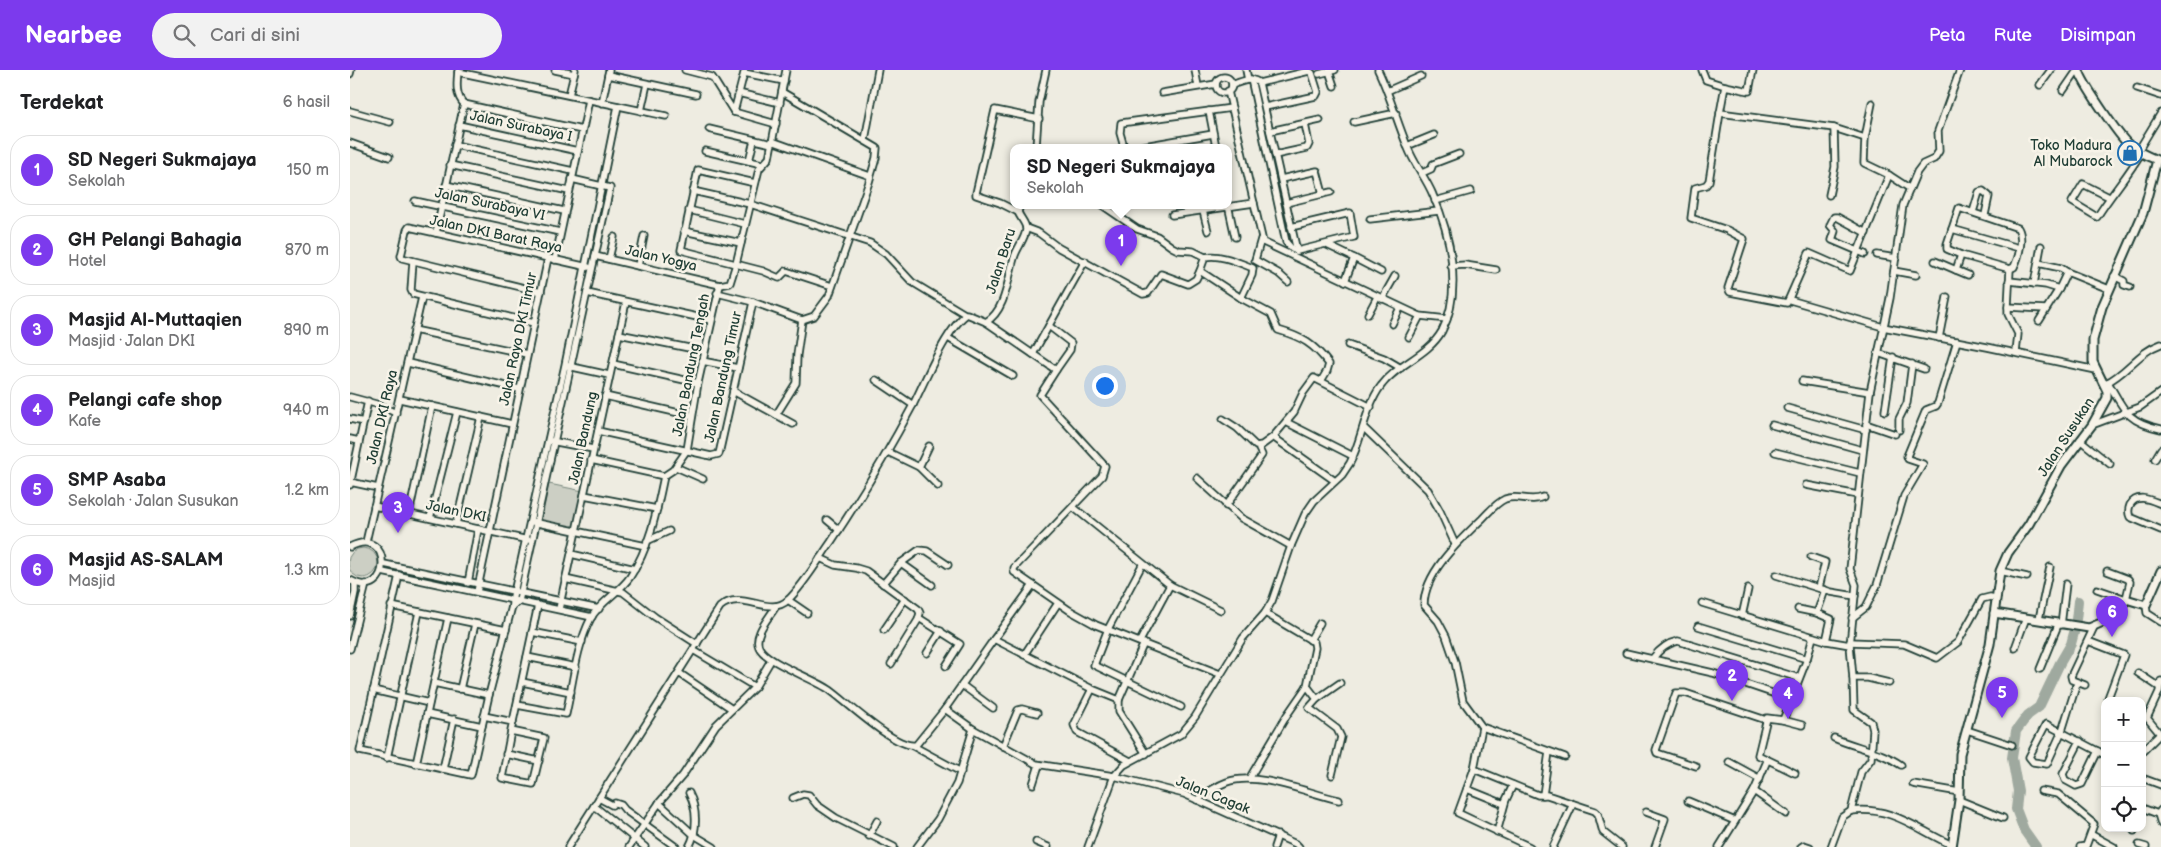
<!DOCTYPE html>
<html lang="id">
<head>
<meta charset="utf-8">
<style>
  body { margin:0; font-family:"Balsamiq Sans",sans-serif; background:#f2f2f2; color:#202124 }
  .controls { position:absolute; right:15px; bottom:15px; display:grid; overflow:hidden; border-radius:10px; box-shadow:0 2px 8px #0003 }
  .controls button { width:45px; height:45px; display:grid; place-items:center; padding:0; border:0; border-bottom:1px solid #e0e0e0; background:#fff; color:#202124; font:25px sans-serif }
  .you { position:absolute; left:754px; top:315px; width:18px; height:18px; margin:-12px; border:4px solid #fff; border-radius:50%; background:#1a73e8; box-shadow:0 0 0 8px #1a73e833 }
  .badge { display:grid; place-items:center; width:32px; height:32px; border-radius:50%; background:#7c3aed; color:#fff; font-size:16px; font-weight:700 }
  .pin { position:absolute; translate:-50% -41px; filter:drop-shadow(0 1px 2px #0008) }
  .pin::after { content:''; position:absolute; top:26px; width:18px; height:15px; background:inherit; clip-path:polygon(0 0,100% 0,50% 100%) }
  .popup { position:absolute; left:660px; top:74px; width:222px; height:65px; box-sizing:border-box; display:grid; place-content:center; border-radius:10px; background:#fff; filter:drop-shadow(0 1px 4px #0005); font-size:16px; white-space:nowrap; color:#757577 }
  .popup b { font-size:19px; color:#202124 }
  .popup::after { content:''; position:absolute; left:50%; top:100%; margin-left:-10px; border:10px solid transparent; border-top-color:#fff }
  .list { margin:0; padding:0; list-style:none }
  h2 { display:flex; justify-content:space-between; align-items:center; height:65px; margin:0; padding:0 20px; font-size:21px }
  h2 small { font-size:16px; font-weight:400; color:#757577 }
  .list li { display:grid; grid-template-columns:32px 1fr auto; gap:15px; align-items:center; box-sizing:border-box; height:70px; margin:0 10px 10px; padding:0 10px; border:1px solid #e0e0e0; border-radius:20px }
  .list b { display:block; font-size:19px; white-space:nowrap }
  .list p { margin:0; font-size:16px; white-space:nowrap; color:#757577 }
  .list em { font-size:16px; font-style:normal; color:#757577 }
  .icon { flex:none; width:28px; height:28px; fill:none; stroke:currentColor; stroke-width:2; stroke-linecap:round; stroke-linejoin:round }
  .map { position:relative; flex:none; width:1811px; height:777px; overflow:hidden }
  header { display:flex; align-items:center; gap:30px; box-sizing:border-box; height:70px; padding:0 25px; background:#7c3aed; color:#fff }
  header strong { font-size:24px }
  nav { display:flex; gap:28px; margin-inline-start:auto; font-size:18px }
  .search { width:350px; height:45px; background:#f2f2f2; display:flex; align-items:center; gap:12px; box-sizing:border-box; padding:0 18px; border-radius:28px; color:#757577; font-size:19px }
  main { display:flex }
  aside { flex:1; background:#fff }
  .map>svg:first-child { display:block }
  .green { fill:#cccfc4; stroke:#76867c }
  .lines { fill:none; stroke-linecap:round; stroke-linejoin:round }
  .river { stroke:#9fa99f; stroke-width:10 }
  .minor-casing { stroke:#1f3d34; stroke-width:9 }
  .tertiary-casing { stroke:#1f3d34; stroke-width:11 }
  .minor { stroke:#f7f3e8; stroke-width:5.5 }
  .tertiary { stroke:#f7f3e8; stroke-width:7 }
  .labels { text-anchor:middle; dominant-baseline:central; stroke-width:5; stroke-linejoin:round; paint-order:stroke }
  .street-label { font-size:14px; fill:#1f3d34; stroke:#f7f3e8 }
  .poi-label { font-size:14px; fill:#1f3d34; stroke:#f7f3e8; text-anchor:end }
</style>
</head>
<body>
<header>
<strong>Nearbee</strong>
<div class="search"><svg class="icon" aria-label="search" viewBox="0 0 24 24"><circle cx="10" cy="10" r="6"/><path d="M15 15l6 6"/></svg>Cari di sini</div>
<nav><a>Peta</a><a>Rute</a><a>Disimpan</a></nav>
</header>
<main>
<aside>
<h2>Terdekat<small>6 hasil</small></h2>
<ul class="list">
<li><span class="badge">1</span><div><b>SD Negeri Sukmajaya</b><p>Sekolah</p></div><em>150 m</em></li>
<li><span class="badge">2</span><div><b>GH Pelangi Bahagia</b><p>Hotel</p></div><em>870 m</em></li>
<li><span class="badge">3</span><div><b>Masjid Al-Muttaqien</b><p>Masjid · Jalan DKI</p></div><em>890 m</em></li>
<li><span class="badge">4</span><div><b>Pelangi cafe shop</b><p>Kafe</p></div><em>940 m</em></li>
<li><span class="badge">5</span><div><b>SMP Asaba</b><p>Sekolah · Jalan Susukan</p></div><em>1.2 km</em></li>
<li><span class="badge">6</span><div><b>Masjid AS-SALAM</b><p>Masjid</p></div><em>1.3 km</em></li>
</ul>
</aside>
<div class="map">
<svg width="1811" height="777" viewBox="0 0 1811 777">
  <rect width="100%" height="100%" fill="#eeece1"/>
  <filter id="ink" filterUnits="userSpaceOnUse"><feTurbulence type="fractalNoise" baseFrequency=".02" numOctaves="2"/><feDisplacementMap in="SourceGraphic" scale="10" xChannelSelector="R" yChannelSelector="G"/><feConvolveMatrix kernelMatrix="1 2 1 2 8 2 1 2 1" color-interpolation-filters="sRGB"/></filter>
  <g filter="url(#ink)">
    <g class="green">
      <polygon points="199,414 233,421 226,459 191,452"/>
      <circle cx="13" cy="493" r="15"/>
    </g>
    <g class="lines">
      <polyline class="river" points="1686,777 1674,760 1666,739 1668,721 1662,688 1666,661 1678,645 1689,637 1710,593 1721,574 1725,559 1728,531"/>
      <defs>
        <g id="minor">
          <polyline points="205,0 224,4"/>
          <polyline points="335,0 362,7 384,42"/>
          <polyline points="845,0 848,16"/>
          <polyline points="896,0 898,10"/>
          <polyline points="1352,0 1356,10 1375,16 1370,43 1484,58"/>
          <path d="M108,1C107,12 105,25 114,34"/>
          <polyline points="979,1 984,16"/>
          <polyline points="108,2 316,46"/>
          <polyline points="0,4 1,0"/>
          <polyline points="969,4 985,0"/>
          <polyline points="258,5 346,24"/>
          <circle cx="874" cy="15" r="8"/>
          <polyline points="901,9 936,172 942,179 947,181 1004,167 1000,143 941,157"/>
          <polyline points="909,13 959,1 962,3 968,22 966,26 915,37"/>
          <path d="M882,15C890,12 902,6 909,13L947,181"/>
          <polyline points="1690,15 1701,0"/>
          <polyline points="1375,16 1399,21 1403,0"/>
          <polyline points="1787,18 1811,26"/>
          <polyline points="878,21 913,172 1070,246 1097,249"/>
          <polyline points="1037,21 1071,6"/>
          <polyline points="1713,21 1726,2"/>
          <polyline points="388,23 430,33"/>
          <polyline points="812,23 866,14"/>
          <polyline points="219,25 225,0"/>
          <polyline points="252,33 259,0"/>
          <polyline points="1522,33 1515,68 1514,93 1539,105 1559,118"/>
          <polyline points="114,34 232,60"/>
          <polyline points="0,41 40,52"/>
          <polyline points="291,41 297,14"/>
          <polyline points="859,41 866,77"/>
          <polyline points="384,42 394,3 434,11"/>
          <polyline points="384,42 426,54"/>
          <polyline points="1370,43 1359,111 1356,115 1345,118 1341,148 1377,160 1394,169 1378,218 1380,222 1437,233 1459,183 1500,201 1539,105"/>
          <polyline points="1004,52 1046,43"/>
          <polyline points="109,55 228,81"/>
          <polyline points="359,59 422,74"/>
          <polyline points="920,61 970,50"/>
          <polyline points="515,70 528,0"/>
          <polyline points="422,71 520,106"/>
          <polyline points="0,73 39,87"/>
          <polyline points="105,75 223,101"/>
          <polyline points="1057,76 1084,65"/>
          <polyline points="686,77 689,32 696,0"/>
          <polyline points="774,77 770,63 771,53 882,38"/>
          <polyline points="788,77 863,64"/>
          <polyline points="355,81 412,94"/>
          <polyline points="1788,81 1811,43"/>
          <polyline points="925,85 957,78 959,74 955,54"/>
          <polyline points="399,91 404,70"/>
          <polyline points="100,95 219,121"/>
          <polyline points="1072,103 1081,99 1083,94 1109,84"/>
          <polyline points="931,109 967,101 973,124"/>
          <polyline points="405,113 348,100 331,180 413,201 429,208 436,201 482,216"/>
          <polyline points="96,115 214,141"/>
          <polyline points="343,121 400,134 520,173 536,184 562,212 615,244"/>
          <polyline points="1479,125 1485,97 1484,58 1515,68"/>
          <path d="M1759,127L1733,114L1722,132L1747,147C1761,124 1778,106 1791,83"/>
          <polyline points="65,131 210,162"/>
          <polyline points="1085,131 1121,121"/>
          <polyline points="936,133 981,122"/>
          <polyline points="752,135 787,159 807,166 822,177 828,180 843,181 855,187"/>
          <polyline points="878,135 885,167"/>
          <path d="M1609,138L1668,158C1674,168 1669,187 1664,197L1660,199L1611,185L1597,179V174Z"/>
          <polyline points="339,140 395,154"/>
          <polyline points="853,141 858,161"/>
          <polyline points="668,142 650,133 626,125 626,123 645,40 689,49"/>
          <polyline points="1623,142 1629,122 1633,121 1639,126 1635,145"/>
          <polyline points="822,145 904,133"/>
          <polyline points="1020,149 1089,141"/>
          <path d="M676,158L689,163L709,178L793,224L798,223L811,204L838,214L846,209L850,201L891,228L921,244L928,260C952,267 964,274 979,294L977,301L971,311"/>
          <polyline points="1602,159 1669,178"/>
          <polyline points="334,161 391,173"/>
          <polyline points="86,163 114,34"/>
          <polyline points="911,169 905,190 928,203 938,212"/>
          <polyline points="977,175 1004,188 995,211"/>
          <polyline points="1515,184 1482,170 1485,161 1480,155 1484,147 1487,147 1516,163"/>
          <polyline points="1527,185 1546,188"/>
          <polyline points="1611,185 1606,200 1618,205"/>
          <polyline points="245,186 370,215 380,213 386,194 409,99 419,88 436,0"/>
          <polyline points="1004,188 1031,202"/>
          <polyline points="259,189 264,167"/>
          <polyline points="205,190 239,30"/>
          <polyline points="63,191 61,220 63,224 184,253"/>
          <polyline points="1585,191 1606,200"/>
          <polyline points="1688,193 1711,198 1717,202 1709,219 1689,251"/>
          <polyline points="288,196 294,166"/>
          <polyline points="1101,196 1115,195 1146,200"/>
          <polyline points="1660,199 1658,237 1658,244 1668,264 1666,283"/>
          <path d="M850,201L855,187C871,184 887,192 903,198L902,205L891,228"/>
          <polyline points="1544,201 1566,205"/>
          <polyline points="1717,202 1759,219"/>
          <polyline points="1764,206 1774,211 1774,215 1780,217"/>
          <polyline points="1659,211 1696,215 1709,219"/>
          <polyline points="1684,214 1691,176"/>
          <polyline points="191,222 52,188 51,186 57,160 59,157 238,197"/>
          <polyline points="237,223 361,250"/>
          <polyline points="367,223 403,232 452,250 464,246 479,226 519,112 526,88 527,78 432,22"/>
          <polyline points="1032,229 1045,206"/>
          <polyline points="1440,230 1533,257 1637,277 1746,300"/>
          <polyline points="1658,237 1696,239"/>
          <polyline points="1018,244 1027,227"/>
          <path d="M636,252C657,240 658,205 665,185C668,177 675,168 676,160C677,154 670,148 668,142L670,135"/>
          <polyline points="1042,254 1050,238"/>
          <polyline points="699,256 721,273 720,280 706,300"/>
          <polyline points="64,260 177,284"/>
          <polyline points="269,264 354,281"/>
          <polyline points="1059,267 1070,246"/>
          <polyline points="598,268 663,306"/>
          <polyline points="1589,268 1597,227"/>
          <polyline points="998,275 1034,288 1051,298"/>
          <polyline points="1528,283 1574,299"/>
          <polyline points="683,284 735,191"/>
          <polyline points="352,291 388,298"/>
          <polyline points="58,293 169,319"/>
          <polyline points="263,294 348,313"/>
          <polyline points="218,296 259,305"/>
          <polyline points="526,310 563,335"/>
          <polyline points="1452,311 1520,322"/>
          <path d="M1758,312C1774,340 1777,352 1811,359"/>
          <path d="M1756,313C1777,303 1788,282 1811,274"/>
          <polyline points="383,321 443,354"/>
          <polyline points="255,326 342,346"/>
          <polyline points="0,327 26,334 46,343"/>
          <polyline points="50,329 162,354"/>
          <polyline points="1437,338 1516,360"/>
          <polyline points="1535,341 1543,287"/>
          <polyline points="426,345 446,313 447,285 452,250"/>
          <polyline points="0,349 14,352"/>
          <polyline points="873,349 887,358 906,376 912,375 923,367"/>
          <polyline points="936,352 1003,386"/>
          <polyline points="1516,354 1545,364"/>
          <polyline points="1422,355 1512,380"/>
          <polyline points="1742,355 1790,337 1811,322"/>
          <polyline points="1014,358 1078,420 1090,441 1105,474"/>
          <polyline points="1549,360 1549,349 1557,333 1562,294"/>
          <polyline points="248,361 361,386 369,384 403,232"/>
          <polyline points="0,369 9,371"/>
          <polyline points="1730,370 1760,394"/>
          <polyline points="201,371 243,379"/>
          <polyline points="538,382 569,397 588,416"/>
          <polyline points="1425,382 1510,403"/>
          <polyline points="1805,389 1811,379"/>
          <polyline points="241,390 314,406"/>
          <polyline points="326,397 353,409"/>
          <polyline points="569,397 579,376"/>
          <polyline points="847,408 891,448 941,476"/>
          <polyline points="985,411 923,367 944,342 953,323 964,308 1021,337"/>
          <polyline points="0,412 28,418"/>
          <polyline points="0,415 18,331"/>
          <polyline points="1456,415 1508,425"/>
          <polyline points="234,425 307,439"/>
          <path d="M1193,427C1180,433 1168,424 1155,429C1146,433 1139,442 1132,449C1110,470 1074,503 1074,535L1088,551L1096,566L1105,592L1113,631L1132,657L1215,687"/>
          <path d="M1811,434C1801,430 1787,423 1780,435C1778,440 1778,443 1780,447L1811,460"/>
          <polyline points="24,436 178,470"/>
          <polyline points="876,436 912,385 909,379 910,376"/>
          <polyline points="723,437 820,515 790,571"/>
          <polyline points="59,444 82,336"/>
          <polyline points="80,448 107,342"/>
          <polyline points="477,450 489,460"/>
          <polyline points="183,452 296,476"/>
          <polyline points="106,454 131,347"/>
          <polyline points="297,471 319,461"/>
          <polyline points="16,472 72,227"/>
          <path d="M0,477C44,454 42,534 0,510"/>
          <polyline points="221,484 285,499"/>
          <polyline points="1461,487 1475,492 1469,518"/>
          <polyline points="470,488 485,495 506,498 516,501 568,539 570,543 568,550 541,594"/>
          <polyline points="551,493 582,515"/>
          <polyline points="34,494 249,539"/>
          <polyline points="792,495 758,559 744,595 831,637"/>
          <polyline points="1650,501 1677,507"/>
          <polyline points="32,502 242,547"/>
          <polyline points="49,505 10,681 121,705 139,625 162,536 162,531 215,295 268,36"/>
          <polyline points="1426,505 1481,522 1505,526"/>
          <polyline points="215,509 273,522 305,547 347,574"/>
          <polyline points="118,513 128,459"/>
          <polyline points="533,514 551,493 569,480 577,481 598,495"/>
          <polyline points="820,515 871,540"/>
          <polyline points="1747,519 1776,529 1780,512 1778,509 1757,501"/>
          <polyline points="1475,520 1467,543 1481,549 1476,571"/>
          <polyline points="127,522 198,188"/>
          <polyline points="438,530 457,543"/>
          <polyline points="1352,533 1477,571 1500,575"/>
          <polyline points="1796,535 1797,543 1811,552"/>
          <polyline points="41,536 156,560"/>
          <polyline points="162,536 169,531 260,118 222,109"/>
          <path d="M426,536C420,547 403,564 409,577C415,592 465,609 480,620C498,633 546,679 566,675L595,639"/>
          <polyline points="209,539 276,232"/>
          <polyline points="1448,539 1467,543"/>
          <polyline points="915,543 964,572 965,578 957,616 967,629 959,638 987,659 991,667 982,705"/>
          <polyline points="0,546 5,522 5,513"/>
          <polyline points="1392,546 1398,519"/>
          <polyline points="569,548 610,574 596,596"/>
          <polyline points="1502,548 1516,537 1527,515 1554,426 1573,394 1558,389 1557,386 1576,340 1586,336 1588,333 1607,271"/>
          <polyline points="1689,549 1700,497"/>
          <polyline points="1711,555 1716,514"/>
          <polyline points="1348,556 1457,589"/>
          <polyline points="534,560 555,529"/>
          <polyline points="182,562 232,572"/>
          <polyline points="644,569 683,515"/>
          <polyline points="960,570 970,553"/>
          <polyline points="1738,571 1774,585 1758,628"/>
          <polyline points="1500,572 1554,574 1587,588 1608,572 1632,529 1640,527 1645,528"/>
          <polyline points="794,573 769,630 742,619 644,569 595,639 623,659 686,694 764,706 834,724 946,774 949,777"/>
          <polyline points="1665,578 1676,548"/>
          <polyline points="0,579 16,514"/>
          <polyline points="343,580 405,617"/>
          <polyline points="577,583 591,561"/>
          <polyline points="1276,583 1363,603 1440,629"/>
          <polyline points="674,585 708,533"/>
          <polyline points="177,587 226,597"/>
          <path d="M1303,588C1309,580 1318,573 1328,571L1449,608"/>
          <polyline points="1690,599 1708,555"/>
          <polyline points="329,603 382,639"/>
          <polyline points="1788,603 1809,617"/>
          <polyline points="1503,608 1518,608 1539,613"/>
          <polyline points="1811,611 1809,622 1797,648 1811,665"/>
          <polyline points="172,612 221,622"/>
          <polyline points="84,613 139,625"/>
          <polyline points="1727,613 1712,661 1697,694 1683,692 1679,687 1696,654 1755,685"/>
          <polyline points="612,615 643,638"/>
          <polyline points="1735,615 1722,610 1721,606 1744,557"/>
          <polyline points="110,619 125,554"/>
          <polyline points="742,619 724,655 727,662 780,691"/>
          <polyline points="23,620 79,633"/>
          <polyline points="967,629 990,613"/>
          <polyline points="769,630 769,641 796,684"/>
          <path d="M167,635L216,644C223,613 226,577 241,548C250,532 270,522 280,507C300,477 307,440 314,406L323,400L337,380L348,313L370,215"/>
          <polyline points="77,644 132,656"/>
          <polyline points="134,646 163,652"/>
          <polyline points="1433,650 1452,655"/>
          <polyline points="1132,657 1124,699 1108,743 1180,777"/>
          <polyline points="1617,660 1662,675"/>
          <polyline points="161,661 152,708 183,714 194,668 161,661 188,535"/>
          <path d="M1484,668C1507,678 1531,681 1551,695"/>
          <polyline points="1730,671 1713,704 1715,710 1726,716 1732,714 1748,681"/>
          <polyline points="563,676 611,702"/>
          <polyline points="653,676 668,640 672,639 687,643"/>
          <polyline points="1792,682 1810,664"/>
          <polyline points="156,684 189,691"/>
          <polyline points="37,688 69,542"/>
          <polyline points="1379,692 1410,709"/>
          <polyline points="66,694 98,548"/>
          <polyline points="1346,696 1307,683 1306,680 1326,623 1335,623 1416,650"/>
          <polyline points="93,699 104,649"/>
          <polyline points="1124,699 1188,725 1197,725 1245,741 1248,744 1253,762 1272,777"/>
          <polyline points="1445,703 1408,685 1417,648 1433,650 1457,589 1463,567"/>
          <polyline points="1792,708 1811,715"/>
          <polyline points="899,709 937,645 957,616"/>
          <polyline points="683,714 689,695"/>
          <polyline points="1563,714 1609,722"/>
          <polyline points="1117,719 1154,734 1163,715"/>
          <polyline points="1404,721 1436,744"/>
          <polyline points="1691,721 1708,724 1744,754 1736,776 1730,777"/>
          <path d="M339,723C347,738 348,761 339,777"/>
          <polyline points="1193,725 1199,682"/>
          <polyline points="249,728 262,735"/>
          <polyline points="443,728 453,724 459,725 467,735 486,748 544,777"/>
          <path d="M847,730C856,723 866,716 877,712C908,701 957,723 989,730"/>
          <polyline points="1609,730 1653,748"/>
          <polyline points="1338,731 1385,751"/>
          <polyline points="265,733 271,735 275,740 326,777"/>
          <polyline points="244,736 295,777"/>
          <polyline points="1792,738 1808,744"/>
          <polyline points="1811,740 1808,744 1811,754"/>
          <path d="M1501,741C1543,736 1566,759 1602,775"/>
          <polyline points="1296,742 1315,749 1305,777"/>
          <polyline points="1784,758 1784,761"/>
          <polyline points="1147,762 1155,733"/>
          <polyline points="1742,765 1764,777"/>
          <polyline points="519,766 527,751"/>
          <polyline points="686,772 698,777"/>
          <polyline points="1789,775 1796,777"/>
          <path d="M218,777L370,537C391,518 419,548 438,530C453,516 469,489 481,472C511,427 538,382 563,335C575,311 596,259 617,244L636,252L706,300L690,325L755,396L752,406L664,498V502L719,540L746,555L870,604"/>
          <polyline points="279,777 309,733"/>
          <polyline points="364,777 344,765 309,733 333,705 366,655 405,617 421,590"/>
          <polyline points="567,777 588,749 607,713 623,659"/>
          <path d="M738,777L764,706L774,695L831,664L845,647L893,568L915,543L922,531L941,476L955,444L964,431L992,405L1000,393C1012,370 1015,337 1031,316C1047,294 1078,286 1092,261C1113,221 1100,163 1083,125C1076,108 1064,94 1058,78C1047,52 1040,25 1028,0"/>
          <polyline points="924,777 928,765"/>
          <polyline points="1203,777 1223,734"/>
          <polyline points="1369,777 1404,721 1417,691"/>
          <polyline points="1451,777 1454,775 1460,777"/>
          <polyline points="1481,777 1492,747 1501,741 1511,702 1521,689 1523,660 1521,652 1504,640 1503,608 1500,575 1506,515 1500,499 1520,322 1540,228 1553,135 1567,102 1573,94 1584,89 1589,81 1588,61 1610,0"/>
        </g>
        <g id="tertiary">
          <polyline points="1644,543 1739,558 1767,546 1776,529 1796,535 1811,501"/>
          <path d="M1602,777L1609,730L1610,684L1640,574L1650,501L1658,483L1679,454L1711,396L1742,355L1757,328V321L1743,292V270L1752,237L1793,143L1807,90C1797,86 1787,82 1779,75C1769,66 1731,11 1729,0"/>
        </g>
      </defs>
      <use href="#minor" class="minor-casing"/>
      <use href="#tertiary" class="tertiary-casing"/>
      <use href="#minor" class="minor"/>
      <use href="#tertiary" class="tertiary"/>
    </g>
  </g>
  <defs>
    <symbol id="shop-ring" viewBox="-11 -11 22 22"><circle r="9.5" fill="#f7f3e8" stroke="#1f6fb2" stroke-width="1.5"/><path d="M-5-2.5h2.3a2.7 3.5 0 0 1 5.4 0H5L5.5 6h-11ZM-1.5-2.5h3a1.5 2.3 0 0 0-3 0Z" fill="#1f6fb2"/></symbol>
  </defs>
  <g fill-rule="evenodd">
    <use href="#shop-ring" x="1766" y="69" width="28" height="28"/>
  </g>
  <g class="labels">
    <g class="street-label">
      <text transform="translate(171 56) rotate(12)">Jalan Surabaya I</text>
      <text transform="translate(140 134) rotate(12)">Jalan Surabaya VI</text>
      <text transform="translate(146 164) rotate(12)">Jalan DKI Barat Raya</text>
      <text transform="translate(311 188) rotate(13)">Jalan Yogya</text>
      <text transform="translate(651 191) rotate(-72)">Jalan Baru</text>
      <text transform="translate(168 269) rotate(-78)">Jalan Raya DKI Timur</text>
      <text transform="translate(341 295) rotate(-79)">Jalan Bandung Tengah</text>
      <text transform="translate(373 307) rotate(-78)">Jalan Bandung Timur</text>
      <text transform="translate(32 347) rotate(-77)">Jalan DKI Raya</text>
      <text transform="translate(1716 367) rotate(-57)">Jalan Susukan</text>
      <text transform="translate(233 368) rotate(-78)">Jalan Bandung</text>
      <text transform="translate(106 441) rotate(12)">Jalan DKI</text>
      <text transform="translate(863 725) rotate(22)">Jalan Cagak</text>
    </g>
    <g class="poi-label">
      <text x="1762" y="75">Toko Madura<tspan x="1762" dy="16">Al Mubarock</tspan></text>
    </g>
  </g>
</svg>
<div class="controls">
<button>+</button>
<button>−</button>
<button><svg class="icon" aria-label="locate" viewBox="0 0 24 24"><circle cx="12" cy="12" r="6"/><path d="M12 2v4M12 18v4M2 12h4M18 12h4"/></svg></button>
</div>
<div class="you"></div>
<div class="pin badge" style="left:771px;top:196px">1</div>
<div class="popup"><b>SD Negeri Sukmajaya</b>Sekolah</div>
<div class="pin badge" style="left:1382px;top:631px">2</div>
<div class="pin badge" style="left:48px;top:463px">3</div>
<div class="pin badge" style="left:1438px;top:649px">4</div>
<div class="pin badge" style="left:1652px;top:648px">5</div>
<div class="pin badge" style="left:1762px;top:567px">6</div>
</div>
</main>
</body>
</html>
